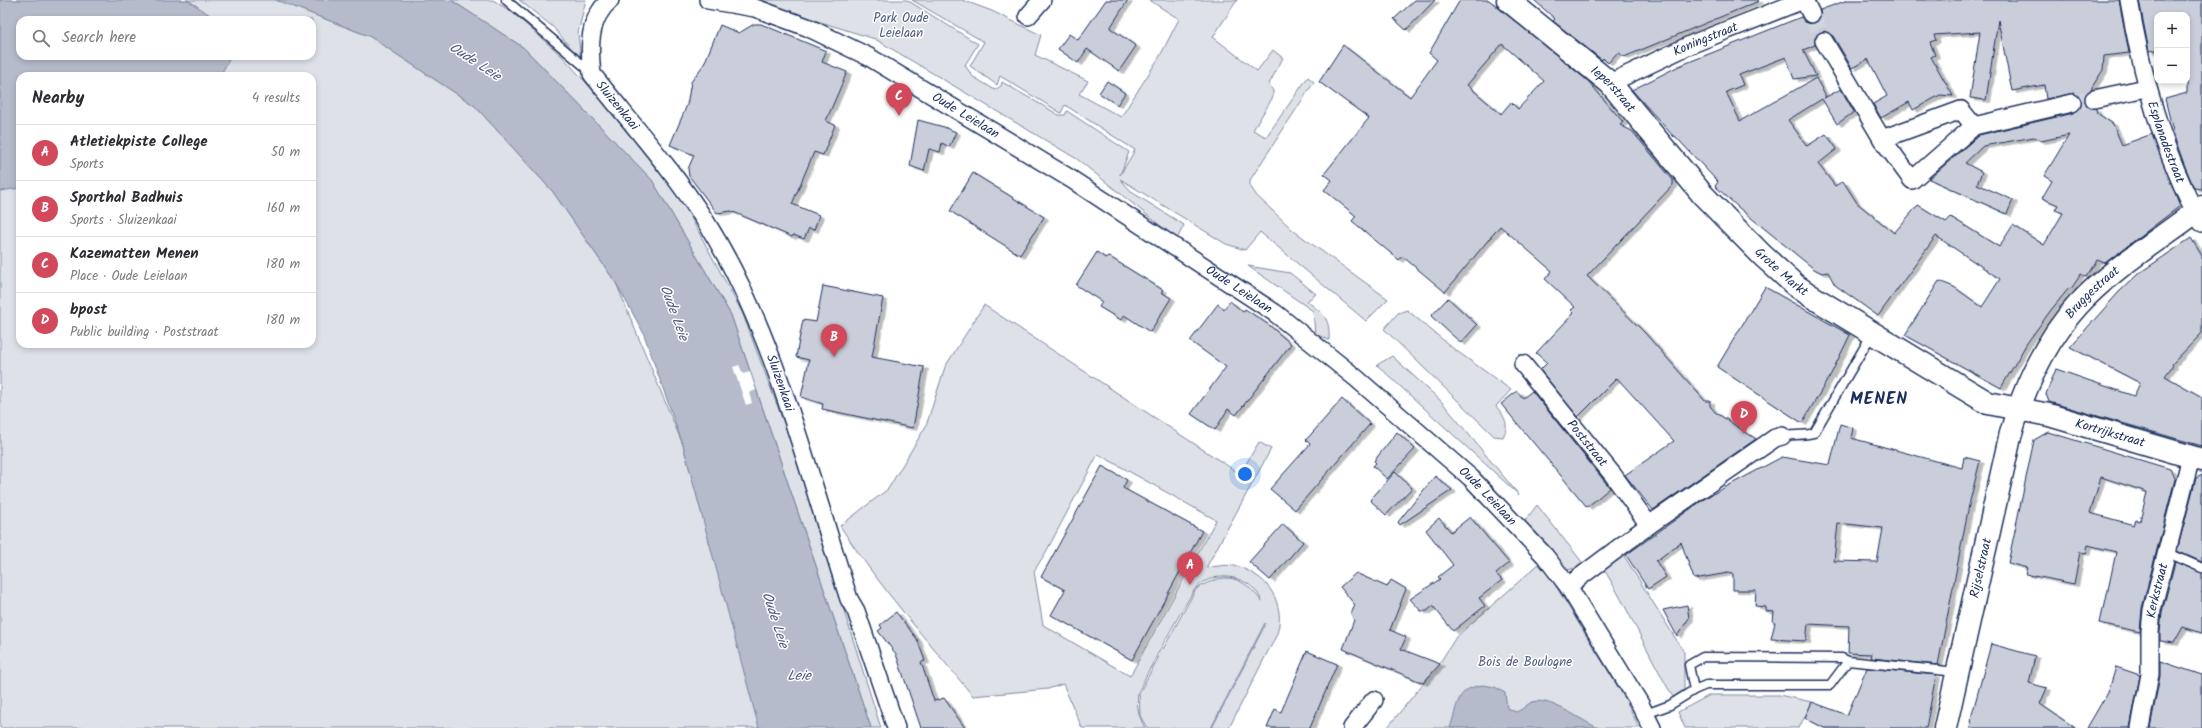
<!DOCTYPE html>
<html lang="en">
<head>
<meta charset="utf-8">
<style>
  body { margin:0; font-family:Kalam,sans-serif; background:#f7f7f7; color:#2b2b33 }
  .controls { position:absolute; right:12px; top:12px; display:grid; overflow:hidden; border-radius:8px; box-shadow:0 2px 6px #0003 }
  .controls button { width:36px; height:36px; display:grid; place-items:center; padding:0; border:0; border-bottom:1px solid #e1e1e2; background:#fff; color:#2b2b33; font:20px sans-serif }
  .you { position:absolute; left:1245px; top:474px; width:14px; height:14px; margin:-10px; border:3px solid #fff; border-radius:50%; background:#1a73e8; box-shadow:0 0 0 6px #1a73e833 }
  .badge { display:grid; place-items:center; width:26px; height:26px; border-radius:50%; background:#d1495b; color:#fff; font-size:13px; font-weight:700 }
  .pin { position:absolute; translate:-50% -33px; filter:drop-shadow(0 1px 2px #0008) }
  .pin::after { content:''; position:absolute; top:21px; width:14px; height:12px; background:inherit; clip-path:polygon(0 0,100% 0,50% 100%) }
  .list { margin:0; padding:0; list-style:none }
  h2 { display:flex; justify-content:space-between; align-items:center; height:52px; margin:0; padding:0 16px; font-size:17px }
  h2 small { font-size:13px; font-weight:400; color:#7c7c81 }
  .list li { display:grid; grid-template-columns:26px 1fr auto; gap:12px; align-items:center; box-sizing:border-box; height:56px; padding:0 16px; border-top:1px solid #e1e1e2 }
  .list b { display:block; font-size:15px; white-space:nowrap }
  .list p { margin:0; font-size:13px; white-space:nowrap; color:#7c7c81 }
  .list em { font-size:13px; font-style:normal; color:#7c7c81 }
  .icon { flex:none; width:22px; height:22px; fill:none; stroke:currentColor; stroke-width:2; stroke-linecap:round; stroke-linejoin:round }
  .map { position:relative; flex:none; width:2202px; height:728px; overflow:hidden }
  .search { position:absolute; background:#fff; box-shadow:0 2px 6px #0003; left:16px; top:16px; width:300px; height:44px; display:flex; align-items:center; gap:10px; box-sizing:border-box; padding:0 14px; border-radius:12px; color:#7c7c81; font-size:15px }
  .panel { position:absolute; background:#fff; box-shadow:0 2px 6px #0003; left:16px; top:72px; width:300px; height:276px; border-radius:12px }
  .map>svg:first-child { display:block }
  .green { fill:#dee1e7; stroke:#7c88a2; fill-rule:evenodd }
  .water { fill:#b5bbca; stroke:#77839f }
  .pier { fill:#fff }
  .building { fill:#caceda; stroke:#1b2f5e; fill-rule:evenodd; filter:url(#shadow) }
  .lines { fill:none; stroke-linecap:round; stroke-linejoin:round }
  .street-tunnel { stroke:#d1d5df; stroke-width:17; stroke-dasharray:17 8; stroke-linecap:butt }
  .lane-casing { stroke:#1b2f5e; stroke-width:11 }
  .street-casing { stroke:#1b2f5e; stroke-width:20 }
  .secondary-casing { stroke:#1b2f5e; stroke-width:25 }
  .lane { stroke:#fff; stroke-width:8 }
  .street { stroke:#fff; stroke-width:17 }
  .secondary { stroke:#fff; stroke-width:22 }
  .labels { text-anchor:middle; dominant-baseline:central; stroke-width:3; stroke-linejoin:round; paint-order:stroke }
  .park-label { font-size:13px; fill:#4c5c80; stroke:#fff }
  .street-label { font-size:13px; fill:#1b2f5e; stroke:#fff }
  .water-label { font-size:14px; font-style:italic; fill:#49597e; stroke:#fff }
  .district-label { font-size:17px; font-weight:bold; letter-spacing:1px; fill:#1b2f5e; stroke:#fff }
</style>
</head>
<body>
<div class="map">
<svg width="2202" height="728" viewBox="0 0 2202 728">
  <defs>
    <filter id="shadow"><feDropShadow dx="4.5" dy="2.5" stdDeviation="0" flood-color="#0004"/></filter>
  </defs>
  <rect width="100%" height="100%" fill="#fff"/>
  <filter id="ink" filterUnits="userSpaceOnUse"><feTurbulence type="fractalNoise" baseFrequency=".025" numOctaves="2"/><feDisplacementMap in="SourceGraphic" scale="8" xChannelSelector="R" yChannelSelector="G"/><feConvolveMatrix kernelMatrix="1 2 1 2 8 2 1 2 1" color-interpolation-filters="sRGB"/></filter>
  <g filter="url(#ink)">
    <g class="green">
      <path d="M0,0H276L369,36L475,106L553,192L616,283L683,445L761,728H0ZM20,20H312V56H20ZM20,76H312V344H20Z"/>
      <polygon points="451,0 493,0 513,13 562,56 610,109 683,203 742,312 788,434 881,728 871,728 731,315 652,180 524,48"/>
      <polygon points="519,0 586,0 578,33 581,60 553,27"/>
      <polygon points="750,0 907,0 978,44 965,65 972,76 995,90 1001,86 1002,82 1059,115 1065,115 1067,111 1129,152 1120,175 1135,150 1065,105 1061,113 1000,76 997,85 970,66 984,42 912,0 962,0 992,11 1041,35 1035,55 1088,81 1079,94 1121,117 1160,56 1179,19 1149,0 1237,0 1213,37 1257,71 1273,50 1283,58 1269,84 1273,91 1273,97 1253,130 1266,137 1308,77 1314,82 1250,180 1250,186 1257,196 1294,231 1388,299 1366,321 1260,232 1245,250 1226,244 1120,179 1133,193 1184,225 1177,239 1077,159 875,39"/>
      <path d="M1248,266L1290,273L1316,294L1307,301C1324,315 1330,317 1329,340L1315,334L1313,311Z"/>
      <path d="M984,305L1240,474L1259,442L1271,449L1206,568C1229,564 1236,563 1257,576C1274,587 1283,610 1278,630C1276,639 1269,649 1265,657C1253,681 1241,704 1229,728H1212L1264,627L1265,623L1211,728H1147L1140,716L1139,693L1196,589C1225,571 1242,575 1262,602C1253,576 1216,568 1196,588C1191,592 1139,687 1138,693C1136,706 1139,717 1145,728H1082L1063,684L1048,689L973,696C927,641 879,586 840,526L888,489L926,426L945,367ZM1098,454L1216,520L1130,676L1043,625L1034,571L1046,552Z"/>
      <path d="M1407,310L1454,349L1511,390L1496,406C1504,416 1510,424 1503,437L1494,436L1384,329L1398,313Z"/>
      <polygon points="1392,356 1441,401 1519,495 1377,365"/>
      <polygon points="1537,505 1582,562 1575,568 1568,570 1561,565 1525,521"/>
      <path d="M1621,551L1684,652V690L1673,697C1648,654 1628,608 1602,566Z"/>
      <polygon points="1541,562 1626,700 1639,728 1387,728 1439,664 1456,637"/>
      <polygon points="1710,695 1779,695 1812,702 1799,728 1685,728 1678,712"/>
    </g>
    <g class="water">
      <polygon points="0,0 188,0 217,20 20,20 20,56 231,56 220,76 20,76 20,188 0,191"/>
      <polygon points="276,0 451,0 524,48 652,180 731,315 871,728 759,728 683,445 643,332 616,283 553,192 475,106 369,36"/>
      <path d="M1483,685L1495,687L1505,693L1507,708L1516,712C1522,710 1525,706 1530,703C1548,694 1582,722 1599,728H1450C1458,706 1455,688 1483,685Z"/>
    </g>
    <polygon class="pier" points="739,365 743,374 750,372 756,390 749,393 752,403 746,405 733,367"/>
    <g class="building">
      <polygon points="1106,0 1128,0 1110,28 1136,46 1119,71 1087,49 1078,63 1058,49 1069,34 1078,40"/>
      <polygon points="1415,0 1435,0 1406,30 1394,19"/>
      <path d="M1460,0H1489L1588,81L1623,122L1620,125L1632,131L1673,180V185L1587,276L1644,332L1705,401H1710V406L1715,412L1756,439L1653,510L1625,475L1674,441L1617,378L1578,417L1540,370L1547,363L1536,353L1574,313L1571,310L1575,307L1545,279L1552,271L1500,226L1445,292L1402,256L1399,260L1352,221L1356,216L1324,190L1332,180L1324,174L1369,118L1319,82L1343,45L1410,97L1437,60L1429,53ZM1502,44L1544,81L1518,109L1511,102L1501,114L1467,85Z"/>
      <polygon points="1534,0 1758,0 1759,1 1624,57 1618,52 1608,63 1603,58 1602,60 1553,21 1555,19"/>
      <path d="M1848,0H2119L2129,53L2104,56L2103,70L2092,87V89L2085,96L2084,101L2087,106L2096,109L2097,113L2113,124L2122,145L2152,134L2180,206L2105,263L2097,260L2086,277L2081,274L2071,289L2069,288L2051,310L2027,343L2001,388L1905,335L1939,281L1954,287L1982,307L2000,279L1936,236L1878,316L1835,285L1828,272L1822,273L1814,269L1739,208L1715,186L1718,182L1674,135V137L1632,90L1679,66L1801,17L1806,23H1815L1820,19V10ZM1998,20L2012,91L2044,85L2046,99L2074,93L2082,100L2081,106L2074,113L1979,135L1929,179L2007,214L2013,200L1977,184L1982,172L1965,163L1983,146L2034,137L2041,141L2069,135L2044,176L2052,181L2042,198L2058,205L2055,210L2063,213L2044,245L2013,225L1999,247L1951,217L1946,222L1918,205L1894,233L1857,203L1843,181L1835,186L1818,164L1837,149L1826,134L1807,146L1788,120L1822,99L1837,124L1854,112L1841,89L1824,98L1826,97L1816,78L1740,121L1726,92L1743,85L1739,75L1786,57L1794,79L1816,76L1803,50L1815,45L1816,36L1824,31L1833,36L1852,68L1868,59L1887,96L1873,104L1881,118L1909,102L1913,110L1940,95L1953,96L1931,57L1935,55L1930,42L1936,40L1934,35L1980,32L1970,98L1986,100Z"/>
      <polygon points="2139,0 2202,0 2202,189 2194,188 2184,164 2175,139 2165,99 2187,93 2187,15 2157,15 2157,50 2149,51"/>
      <polygon points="754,24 761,24 826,51 822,62 847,72 826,121 835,125 823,155 814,152 792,204 819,215 814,230 809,228 804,239 793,235 792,237 731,211 717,213 689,176 688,169 694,155 670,145 687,105 691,82 704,64 720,25 739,33"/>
      <polygon points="1107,81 1125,93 1117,105 1099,93"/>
      <polygon points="918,120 944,127 956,132 949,147 942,143 940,152 929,149 924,171 910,166"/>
      <polygon points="973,173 1044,217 1020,255 950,211"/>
      <polygon points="2191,238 2202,256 2202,333 2172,364 2173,365 2165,376 2202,397 2202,446 2049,402 2046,394 2056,369 2134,396 2140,383 2070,347 2119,292 2138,274"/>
      <polygon points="1097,252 1105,258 1108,256 1163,290 1161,292 1171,298 1150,332 1124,315 1121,320 1099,307 1102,302 1076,285"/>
      <polygon points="823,286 883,298 872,357 924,367 913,428 822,409 823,404 801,397 809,360 796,357 799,340 803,320 816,322"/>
      <polygon points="1765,287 1850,335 1831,374 1802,423 1717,367"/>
      <polygon points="1448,298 1477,325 1461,343 1431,316"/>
      <polygon points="1230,301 1243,312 1245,309 1269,325 1291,344 1236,415 1228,409 1215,430 1191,414 1226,367 1190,341 1218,304 1224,309"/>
      <polygon points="1517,391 1523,398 1532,391 1610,488 1587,507 1501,404"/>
      <polygon points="1342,399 1370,424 1295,510 1270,489 1310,444 1306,440"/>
      <path d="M1840,424L1853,428L1851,438L1962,468L1964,457L1980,461L1969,505L1938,665L1871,658L1872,654L1848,653L1849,626L1808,624L1806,641L1771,639L1775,622H1773L1774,612L1766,611V607L1755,606L1756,590H1733V574L1728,573L1694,579L1681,542L1656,561L1666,577L1648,589L1626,555L1707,497L1782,457L1830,465ZM1838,523L1883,528L1877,562L1834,561Z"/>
      <polygon points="1397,432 1415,449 1387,479 1373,466 1376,463 1374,461"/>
      <path d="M2048,432L2170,469L2175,479L2142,608L2140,632L2099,623L2102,609H2104L2116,552L2088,545L2086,553L2080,552L2074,584L2025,574L2027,568L2008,563L2034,440ZM2101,477L2147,492L2140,521L2136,520L2134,525L2090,513Z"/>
      <polygon points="1102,466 1127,480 1123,488 1202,531 1132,660 1051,615 1065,590 1041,577"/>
      <polygon points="1395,472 1412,488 1386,515 1370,500"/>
      <polygon points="2202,475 2202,562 2177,551 2196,478"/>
      <polygon points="1435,476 1452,490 1400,525 1398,522"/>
      <polygon points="1470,517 1509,563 1496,574 1502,580 1479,598 1485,606 1453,631 1433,606 1427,611 1421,611 1410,599 1440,579 1438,577 1453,565 1426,530 1439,518 1451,532"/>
      <polygon points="1283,524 1303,542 1270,580 1249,562"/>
      <polygon points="2175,562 2202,573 2202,633 2183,627 2174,643 2160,641 2160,632 2162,612"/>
      <polygon points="1356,573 1387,587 1391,580 1406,589 1390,630 1406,637 1401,649 1440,664 1423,683 1343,649 1354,620 1351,614 1355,605 1340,587"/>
      <polygon points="1687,605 1689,618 1677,636 1663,610"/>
      <polygon points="896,612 917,639 925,661 921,662 934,701 944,698 965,728 921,728 896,654 878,631 882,628 880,625"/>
      <polygon points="1991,644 2035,656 2029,683 2047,688 2040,704 2075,728 1970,728 1971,722 1970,722"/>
      <polygon points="1307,651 1337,664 1310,728 1267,728 1275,709 1281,712"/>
      <polygon points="2160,661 2202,675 2202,728 2150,728 2160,676"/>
      <polygon points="2116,667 2140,675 2130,728 2087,728 2109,690"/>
      <polygon points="1867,668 1936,675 1926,728 1824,728 1805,718 1812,702 1847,715"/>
    </g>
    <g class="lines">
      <g class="street-tunnel">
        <polyline points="1811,14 1824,41"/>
        <polyline points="2072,103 2094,99"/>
      </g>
      <defs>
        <g id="lane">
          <polyline points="506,0 591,72"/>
          <path d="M1782,436C1793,434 1803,436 1814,433L1872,334"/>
          <polyline points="2166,552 2202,568"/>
          <polyline points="1694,690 1706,685 1830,685 1848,661"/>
          <polyline points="1646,714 1670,705 1694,690 1689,665 1703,657 1842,658 1848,661 1957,672"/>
        </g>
        <g id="street">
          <path id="s1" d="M610,0C588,19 589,47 592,74C630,122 673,170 706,222C775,331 809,477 849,599L856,611L896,728"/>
          <path id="s2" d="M708,0L755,8L807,27L869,57L1071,179L1275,313L1356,378L1471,478L1545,556L1568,586L1640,704L1652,728"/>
          <polyline points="1804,0 1811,14"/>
          <path id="s3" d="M2129,0C2139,58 2152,113 2175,168C2183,187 2190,206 2202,223"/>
          <polyline points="1028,16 1042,0"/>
          <polyline points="1824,41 1882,139 1912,180 1974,126 2072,103"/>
          <path id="s4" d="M1610,83L1692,44L1803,0"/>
          <polyline points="2094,99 2146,88"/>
          <polyline points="1882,139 1961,110 1974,126"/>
          <path id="s5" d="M1523,364L1613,475L1649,525"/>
          <polyline points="1568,586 1649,525 1775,438 1782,436"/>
          <polyline points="1352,728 1374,700"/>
          <path id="s6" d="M2140,728L2150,674V632L2152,610L2191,457"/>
        </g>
        <g id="secondary">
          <path id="s7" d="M1508,0L1610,83L1703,195L1762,255L1795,285L1811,296L1988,403L2049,415L2202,460"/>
          <path id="s8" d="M1945,728L2010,437C2023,390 2045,341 2078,305C2114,266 2161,239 2202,207"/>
        </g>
      </defs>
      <use href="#lane" class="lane-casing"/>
      <use href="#street" class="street-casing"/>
      <use href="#secondary" class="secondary-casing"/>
      <use href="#lane" class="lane"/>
      <use href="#street" class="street"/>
      <use href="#secondary" class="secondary"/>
    </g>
  </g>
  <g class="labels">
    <g class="park-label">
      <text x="901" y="18">Park Oude<tspan x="901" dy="15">Leielaan</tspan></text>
      <text x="1525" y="662">Bois de Boulogne</text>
    </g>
    <g class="street-label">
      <text stroke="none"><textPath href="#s4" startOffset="105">Koningstraat</textPath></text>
      <text stroke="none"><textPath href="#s7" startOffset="138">Ieperstraat</textPath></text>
      <text stroke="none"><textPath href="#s1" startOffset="120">Sluizenkaai</textPath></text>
      <text stroke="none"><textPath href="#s2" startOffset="285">Oude Leielaan</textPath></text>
      <text stroke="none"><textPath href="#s3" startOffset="147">Esplanadestraat</textPath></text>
      <text stroke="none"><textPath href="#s7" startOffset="387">Grote Markt</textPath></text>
      <text stroke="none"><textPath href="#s2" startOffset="609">Oude Leielaan</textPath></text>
      <text stroke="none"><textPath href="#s8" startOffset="467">Bruggestraat</textPath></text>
      <text stroke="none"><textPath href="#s1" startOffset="444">Sluizenkaai</textPath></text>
      <text stroke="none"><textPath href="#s7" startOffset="758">Kortrijkstraat</textPath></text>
      <text stroke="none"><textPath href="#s5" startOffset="102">Poststraat</textPath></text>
      <text stroke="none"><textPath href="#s2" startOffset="933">Oude Leielaan</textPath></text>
      <text stroke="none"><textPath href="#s8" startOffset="164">Rijselstraat</textPath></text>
      <text stroke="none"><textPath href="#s6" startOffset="139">Kerkstraat</textPath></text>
    </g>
    <g class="water-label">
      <text transform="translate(475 62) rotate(33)">Oude Leie</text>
      <text transform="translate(674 313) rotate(70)">Oude Leie</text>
      <text transform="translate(775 620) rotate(72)">Oude Leie</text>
      <text x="799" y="676">Leie</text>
    </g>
    <g class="district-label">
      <text x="1879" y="399">MENEN</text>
    </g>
  </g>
</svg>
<div class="controls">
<button>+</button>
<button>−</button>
</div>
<div class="you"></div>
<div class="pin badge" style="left:1190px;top:585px">A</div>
<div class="pin badge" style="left:834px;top:357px">B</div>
<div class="pin badge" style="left:899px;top:116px">C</div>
<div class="pin badge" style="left:1744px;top:434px">D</div>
<div class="search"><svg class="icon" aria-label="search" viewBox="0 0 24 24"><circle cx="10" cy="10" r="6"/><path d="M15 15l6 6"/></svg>Search here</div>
<section class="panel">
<h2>Nearby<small>4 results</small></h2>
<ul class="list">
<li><span class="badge">A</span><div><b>Atletiekpiste College</b><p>Sports</p></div><em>50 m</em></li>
<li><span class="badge">B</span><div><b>Sporthal Badhuis</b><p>Sports · Sluizenkaai</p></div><em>160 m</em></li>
<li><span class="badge">C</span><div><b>Kazematten Menen</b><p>Place · Oude Leielaan</p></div><em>180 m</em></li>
<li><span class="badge">D</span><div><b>bpost</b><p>Public building · Poststraat</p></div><em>180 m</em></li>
</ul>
</section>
</div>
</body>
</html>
